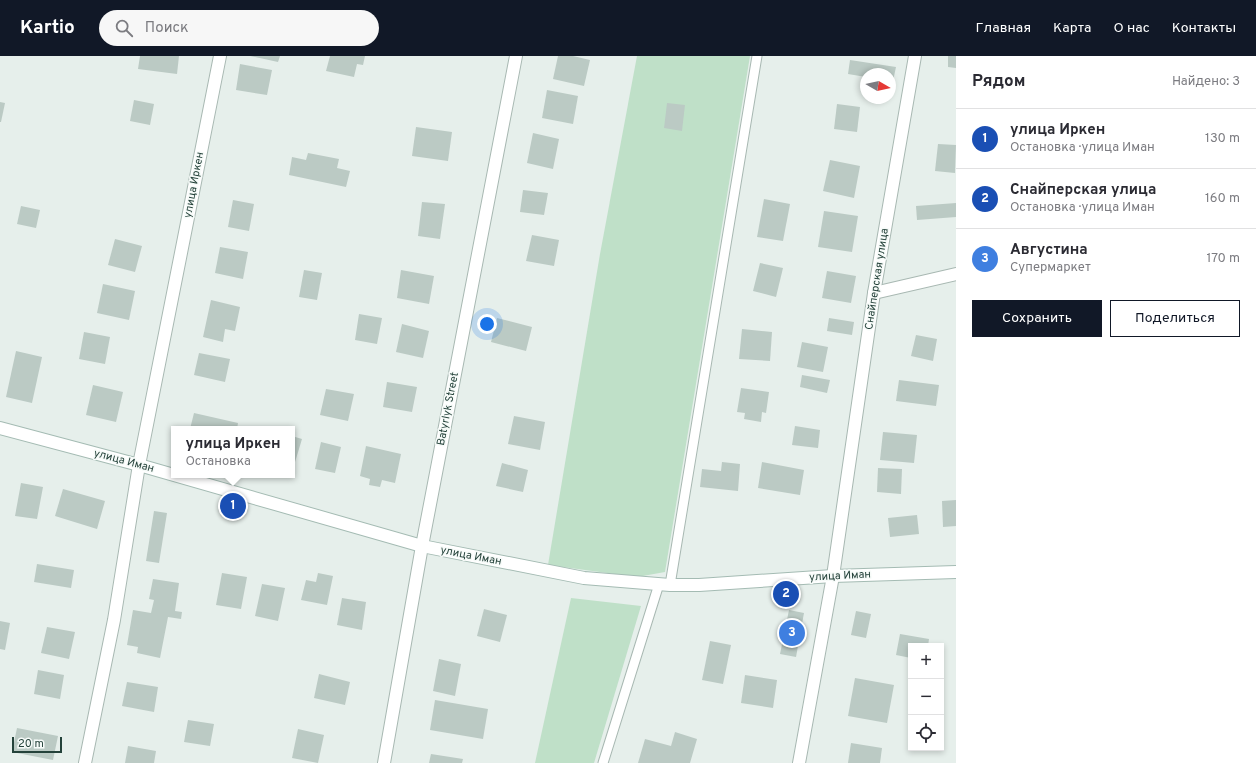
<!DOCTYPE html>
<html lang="ru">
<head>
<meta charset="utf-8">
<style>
  body { margin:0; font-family:Overpass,sans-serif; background:#f7f7f7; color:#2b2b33 }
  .controls { position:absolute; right:12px; bottom:12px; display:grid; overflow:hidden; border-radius:0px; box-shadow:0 2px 6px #0003 }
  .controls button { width:36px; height:36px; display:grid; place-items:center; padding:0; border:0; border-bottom:1px solid #e1e1e2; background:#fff; color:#2b2b33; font:20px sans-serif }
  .compass { position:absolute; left:860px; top:12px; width:36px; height:36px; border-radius:50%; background:#fff; box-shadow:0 2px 6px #0003; rotate:99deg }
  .scale { position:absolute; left:12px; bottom:10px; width:50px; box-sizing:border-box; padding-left:4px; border:2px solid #24423a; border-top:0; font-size:11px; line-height:14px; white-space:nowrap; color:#24423a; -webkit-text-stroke:3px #f7fbf9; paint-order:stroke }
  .you { position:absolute; left:487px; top:268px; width:14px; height:14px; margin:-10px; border:3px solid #fff; border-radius:50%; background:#1a73e8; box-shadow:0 0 0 6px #1a73e833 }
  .badge { display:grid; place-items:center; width:26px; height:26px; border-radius:50%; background:#111827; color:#fff; font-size:13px; font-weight:700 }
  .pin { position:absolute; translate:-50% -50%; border:2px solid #fff; box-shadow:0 1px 4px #0006 }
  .popup { position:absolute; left:171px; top:370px; width:124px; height:52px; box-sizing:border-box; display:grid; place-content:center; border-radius:0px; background:#fff; filter:drop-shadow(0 1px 3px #0005); font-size:13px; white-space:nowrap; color:#7c7c81 }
  .popup b { font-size:15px; color:#2b2b33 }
  .popup::after { content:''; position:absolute; left:50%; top:100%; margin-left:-8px; border:8px solid transparent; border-top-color:#fff }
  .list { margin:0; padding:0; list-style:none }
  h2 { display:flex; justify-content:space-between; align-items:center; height:52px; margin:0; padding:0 16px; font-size:17px }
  h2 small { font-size:13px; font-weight:400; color:#7c7c81 }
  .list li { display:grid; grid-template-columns:26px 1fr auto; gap:12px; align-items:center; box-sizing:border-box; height:60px; padding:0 16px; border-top:1px solid #e1e1e2 }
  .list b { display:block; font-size:15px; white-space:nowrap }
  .list p { margin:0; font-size:13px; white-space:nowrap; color:#7c7c81 }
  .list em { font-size:13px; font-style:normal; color:#7c7c81 }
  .actions { display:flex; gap:8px; padding:12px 16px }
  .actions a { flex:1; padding:9px 0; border:1px solid #111827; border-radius:0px; text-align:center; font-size:14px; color:#111827 }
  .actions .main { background:#111827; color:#fff }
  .icon { flex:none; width:22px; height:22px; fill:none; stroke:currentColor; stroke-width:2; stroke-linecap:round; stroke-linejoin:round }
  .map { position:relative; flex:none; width:956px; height:707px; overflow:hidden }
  header { display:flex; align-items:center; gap:24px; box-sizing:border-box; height:56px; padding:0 20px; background:#111827; color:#fff }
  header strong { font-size:19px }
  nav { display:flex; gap:22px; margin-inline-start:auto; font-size:14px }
  .search { width:280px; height:36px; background:#f7f7f7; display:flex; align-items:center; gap:10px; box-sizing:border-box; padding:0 14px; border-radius:22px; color:#7c7c81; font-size:15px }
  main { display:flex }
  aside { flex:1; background:#fff }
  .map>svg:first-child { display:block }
  .green { fill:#bfe0c8 }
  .building { fill:#bbcac4 }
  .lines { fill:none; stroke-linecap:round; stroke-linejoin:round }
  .lane-casing { stroke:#a8b8b2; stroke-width:11 }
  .street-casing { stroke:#a8b8b2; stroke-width:14 }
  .secondary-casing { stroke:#a4bbb3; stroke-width:14 }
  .lane { stroke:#fff; stroke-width:9 }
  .street { stroke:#fff; stroke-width:12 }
  .secondary { stroke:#fff; stroke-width:12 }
  .labels { text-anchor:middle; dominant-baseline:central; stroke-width:3; stroke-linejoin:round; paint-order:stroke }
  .street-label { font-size:11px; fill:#24423a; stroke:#f7fbf9 }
</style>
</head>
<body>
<header>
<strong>Kartio</strong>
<div class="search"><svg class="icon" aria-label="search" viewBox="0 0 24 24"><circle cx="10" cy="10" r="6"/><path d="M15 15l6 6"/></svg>Поиск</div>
<nav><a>Главная</a><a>Карта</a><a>О нас</a><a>Контакты</a></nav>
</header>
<main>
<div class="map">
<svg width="956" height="707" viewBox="0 0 956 707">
  <rect width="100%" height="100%" fill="#e6efeb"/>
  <g class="green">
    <polygon points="637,0 750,0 665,516 637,521 548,509 600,198"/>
    <polygon points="571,542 641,550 594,707 535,707"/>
  </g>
  <g class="building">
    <polygon points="140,0 179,0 177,18 138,13"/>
    <polygon points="250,0 280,0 278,6"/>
    <polygon points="330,0 365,0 363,9 357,8 354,21 326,15"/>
    <polygon points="558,0 573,0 590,4 584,30 553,23"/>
    <polygon points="948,0 956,0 956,12 948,11"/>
    <polygon points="850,4 896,11 893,25 890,25 890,18 866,18 866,21 848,18"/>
    <polygon points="240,8 272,14 267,39 236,34"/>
    <polygon points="547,34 578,40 573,68 542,62"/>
    <polygon points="134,44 154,48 150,69 130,65"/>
    <polygon points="0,46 5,47 1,66 0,66"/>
    <polygon points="667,47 685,49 682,75 664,72"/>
    <polygon points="837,48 860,51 857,76 834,73"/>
    <polygon points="416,71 452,76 448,105 412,100"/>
    <polygon points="533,77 559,83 553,113 527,107"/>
    <polygon points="938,88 956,89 955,117 935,115"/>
    <polygon points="308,97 339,103 337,112 350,115 346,131 289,119 292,101 306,104"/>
    <polygon points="830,104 860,110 854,142 823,135"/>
    <polygon points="523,134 548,137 544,159 520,156"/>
    <polygon points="764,143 790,148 783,185 757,181"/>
    <polygon points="233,144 254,148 249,175 228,171"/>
    <polygon points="422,146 445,148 440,183 418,180"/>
    <polygon points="956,147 956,161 917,164 916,150"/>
    <polygon points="21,150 40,154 36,172 17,168"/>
    <polygon points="824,155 858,160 852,196 818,191"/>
    <polygon points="532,179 559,184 554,210 526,205"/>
    <polygon points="115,183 142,190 135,216 108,209"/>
    <polygon points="220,191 248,196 243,223 215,217"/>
    <polygon points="760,207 783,212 776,241 753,235"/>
    <polygon points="304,214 322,217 317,244 299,241"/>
    <polygon points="401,214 434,220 429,248 397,242"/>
    <polygon points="827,215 856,220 851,247 822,242"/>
    <polygon points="103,228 135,235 129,264 97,257"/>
    <polygon points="211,244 240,251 235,275 225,273 223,286 203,281"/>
    <polygon points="359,258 382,262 377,288 355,284"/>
    <polygon points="497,262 532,271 526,295 491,286"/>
    <polygon points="829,262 854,266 852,279 827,275"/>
    <polygon points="402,268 429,275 423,302 396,296"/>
    <polygon points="742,273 772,276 770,305 739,303"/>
    <polygon points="84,276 110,281 105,308 79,303"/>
    <polygon points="916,279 937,283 933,305 911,300"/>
    <polygon points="802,286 828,291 823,316 797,311"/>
    <polygon points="16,295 42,301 32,347 6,341"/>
    <polygon points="199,297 230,303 225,326 194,319"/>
    <polygon points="802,319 830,324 827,337 800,331"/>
    <polygon points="899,324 939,329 936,350 896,345"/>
    <polygon points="387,326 417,331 412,356 383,351"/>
    <polygon points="93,329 123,336 116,366 86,359"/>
    <polygon points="741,332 769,336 766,357 762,356 761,366 744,363 745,357 737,356"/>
    <polygon points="326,333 354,338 348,365 320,359"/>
    <polygon points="194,357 238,367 237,373 190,373"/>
    <polygon points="514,360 545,366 540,394 508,388"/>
    <polygon points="795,370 820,374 818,392 792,389"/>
    <polygon points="883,376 917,379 914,407 880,404"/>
    <polygon points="292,380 302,383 292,416"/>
    <polygon points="321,386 341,391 335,417 315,413"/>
    <polygon points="366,390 401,398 395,427 382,424 380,431 369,429 370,423 360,420"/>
    <polygon points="722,406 740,408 738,435 700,431 702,413 721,415"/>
    <polygon points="762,406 804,414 800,439 758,432"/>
    <polygon points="502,407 528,414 523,436 496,430"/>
    <polygon points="878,412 902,413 901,438 877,436"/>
    <polygon points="21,427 43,431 37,463 15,460"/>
    <polygon points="63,433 105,445 97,473 55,460"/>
    <polygon points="956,444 956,470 943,471 942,445"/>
    <polygon points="154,455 167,457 159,507 146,505"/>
    <polygon points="917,459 919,478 890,481 888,462"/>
    <polygon points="37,508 74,514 71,532 34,526"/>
    <polygon points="222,517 247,521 241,553 216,549"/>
    <polygon points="318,517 333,520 327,549 301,544 306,524 316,526"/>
    <polygon points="153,523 179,527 175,555 182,556 181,563 168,561 160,602 137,597 138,591 127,589 133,554 151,557 154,544 149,543"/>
    <polygon points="262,528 285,532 278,565 255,560"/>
    <polygon points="342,542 366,546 362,574 337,569"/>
    <polygon points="484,553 507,559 500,586 477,580"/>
    <polygon points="789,554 804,557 796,601 780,598"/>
    <polygon points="856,555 871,558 866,582 851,579"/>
    <polygon points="0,565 10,567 5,594 0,593"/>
    <polygon points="47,571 75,576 69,603 41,597"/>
    <polygon points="900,578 929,583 928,590 911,590 911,602 896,599"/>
    <polygon points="710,585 731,589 723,628 702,624"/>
    <polygon points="439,603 461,608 455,640 433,635"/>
    <polygon points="38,614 64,619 60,643 34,638"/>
    <polygon points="319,618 350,626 345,649 314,642"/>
    <polygon points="745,619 777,624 773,652 741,647"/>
    <polygon points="855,622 894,629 887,667 848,660"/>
    <polygon points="127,626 158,631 154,656 122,650"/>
    <polygon points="435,644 488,653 483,683 430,674"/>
    <polygon points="188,664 214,668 210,690 184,686"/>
    <polygon points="17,672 58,680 53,704 12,696"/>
    <polygon points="298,673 324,679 318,707 292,702"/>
    <polygon points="675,676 697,683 690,707 638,707 645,683 671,690"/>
    <polygon points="851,687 882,692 880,707 848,707"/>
    <polygon points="128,690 156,695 154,707 125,707"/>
    <polygon points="431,698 463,703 462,707 429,707"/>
  </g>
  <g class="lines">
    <defs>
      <g id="lane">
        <polyline points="670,529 757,0"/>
        <polyline points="603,707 659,528"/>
      </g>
      <g id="street">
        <polyline points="874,237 956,218"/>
        <polyline points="85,707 114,564 139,409 220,0"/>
        <polyline points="384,707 422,490 516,0"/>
        <polyline points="799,707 833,520 874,237 915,0"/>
      </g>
      <polyline id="secondary" points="0,372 139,409 422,490 584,522 670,529 699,529 833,520 956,516"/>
    </defs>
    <use href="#lane" class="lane-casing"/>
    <use href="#street" class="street-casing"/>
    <use href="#secondary" class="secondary-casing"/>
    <use href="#lane" class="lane"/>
    <use href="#street" class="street"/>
    <use href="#secondary" class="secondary"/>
  </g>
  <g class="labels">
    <g class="street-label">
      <text transform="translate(194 129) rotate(-79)">улица Иркен</text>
      <text transform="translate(877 223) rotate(-81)">Снайперская улица</text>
      <text transform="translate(448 353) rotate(-79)">Batyrlyk Street</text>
      <text transform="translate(124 405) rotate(15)">улица Иман</text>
      <text transform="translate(471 500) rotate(11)">улица Иман</text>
      <text transform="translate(840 520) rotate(-3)">улица Иман</text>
    </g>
  </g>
</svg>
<div class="controls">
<button>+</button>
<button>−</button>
<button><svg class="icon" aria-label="locate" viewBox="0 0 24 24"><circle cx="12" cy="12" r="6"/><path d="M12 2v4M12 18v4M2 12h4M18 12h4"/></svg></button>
</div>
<svg class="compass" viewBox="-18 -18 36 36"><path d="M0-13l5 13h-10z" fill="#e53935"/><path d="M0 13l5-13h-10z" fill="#7c7c81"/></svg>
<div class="scale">20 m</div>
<div class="you"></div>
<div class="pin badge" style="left:233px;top:450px;background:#1a4fb4">1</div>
<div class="popup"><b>улица Иркен</b>Остановка</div>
<div class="pin badge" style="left:786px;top:538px;background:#1a4fb4">2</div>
<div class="pin badge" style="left:792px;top:577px;background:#3f7fe0">3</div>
</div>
<aside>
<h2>Рядом<small>Найдено: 3</small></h2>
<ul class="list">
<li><span class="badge" style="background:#1a4fb4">1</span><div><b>улица Иркен</b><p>Остановка · улица Иман</p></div><em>130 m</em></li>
<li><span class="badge" style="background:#1a4fb4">2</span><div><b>Снайперская улица</b><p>Остановка · улица Иман</p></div><em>160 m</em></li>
<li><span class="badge" style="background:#3f7fe0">3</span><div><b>Августина</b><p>Супермаркет</p></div><em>170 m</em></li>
</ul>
<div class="actions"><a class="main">Сохранить</a><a>Поделиться</a></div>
</aside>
</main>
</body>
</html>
